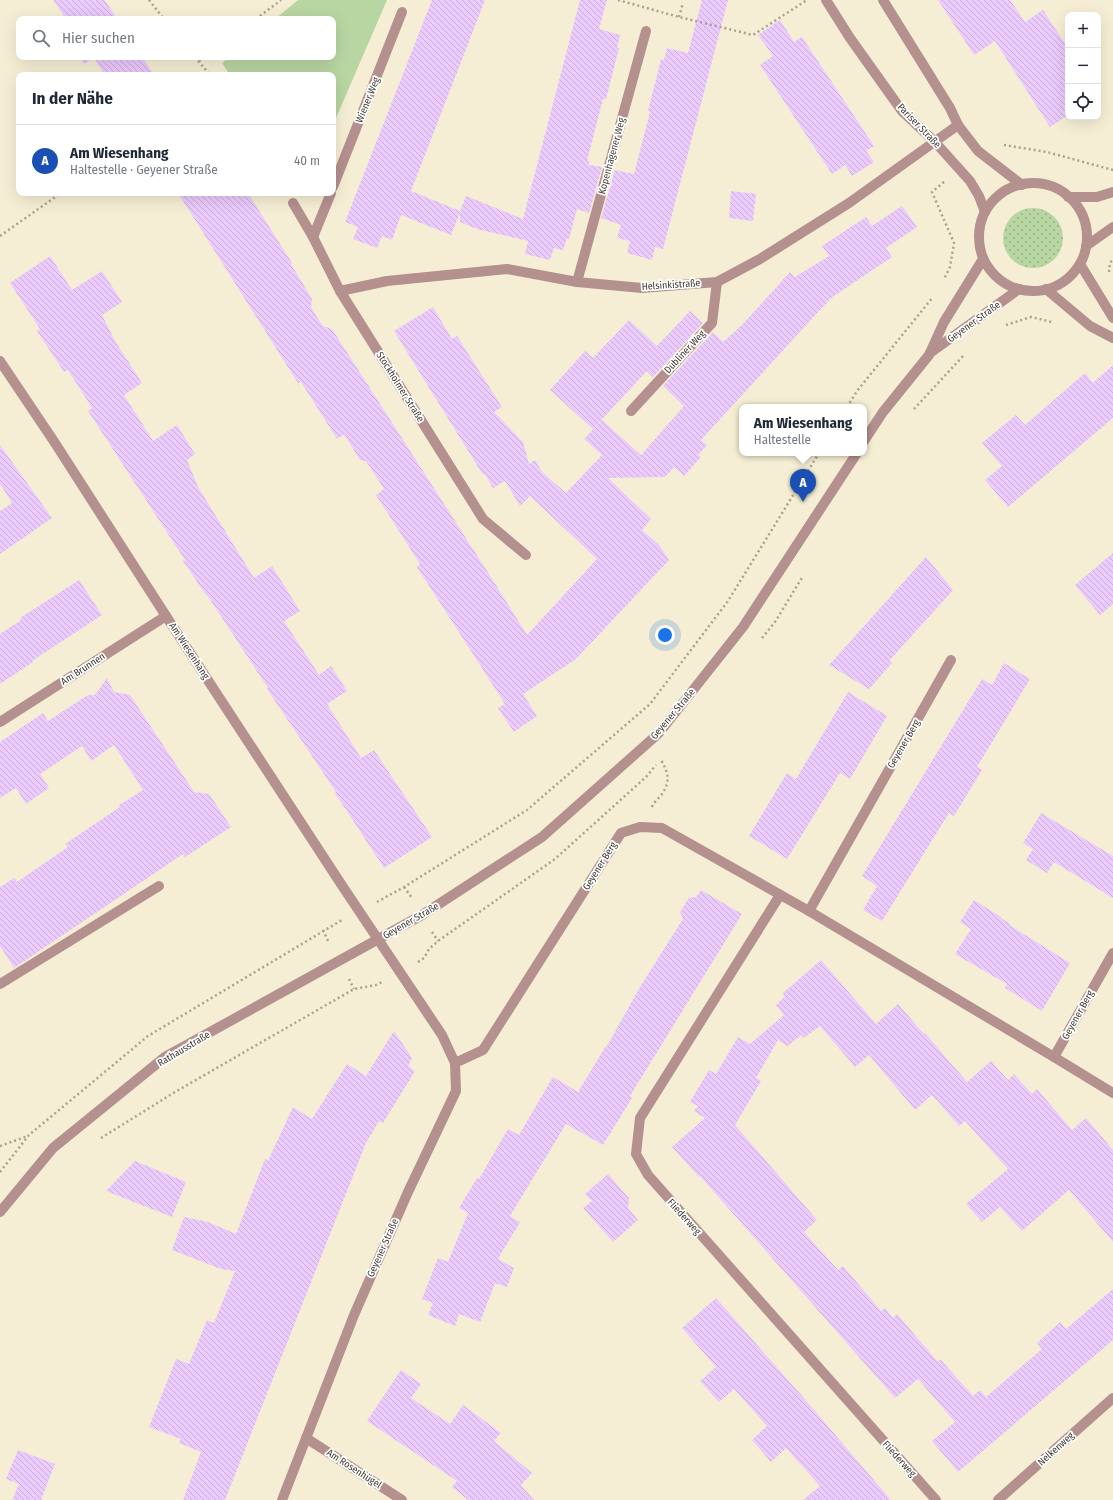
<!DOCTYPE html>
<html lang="de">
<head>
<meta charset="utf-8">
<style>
  body { margin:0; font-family:"Fira Sans Condensed",sans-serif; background:#f6f6f7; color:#1f2937 }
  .controls { position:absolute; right:12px; top:12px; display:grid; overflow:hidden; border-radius:8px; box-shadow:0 4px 16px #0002 }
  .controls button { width:36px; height:36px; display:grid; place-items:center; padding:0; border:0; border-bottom:1px solid #e0e1e3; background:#fff; color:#1f2937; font:20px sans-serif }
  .you { position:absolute; left:665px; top:635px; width:14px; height:14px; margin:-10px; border:3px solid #fff; border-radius:50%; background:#1a73e8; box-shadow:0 0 0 6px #1a73e833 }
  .badge { display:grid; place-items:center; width:26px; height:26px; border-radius:50%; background:#8a5207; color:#fff; font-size:13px; font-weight:700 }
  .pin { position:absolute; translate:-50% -33px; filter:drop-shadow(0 1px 2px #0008) }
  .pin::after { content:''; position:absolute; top:21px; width:14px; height:12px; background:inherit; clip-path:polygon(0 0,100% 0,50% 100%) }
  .popup { position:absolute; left:739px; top:404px; width:128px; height:52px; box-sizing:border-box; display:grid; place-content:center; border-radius:8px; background:#fff; filter:drop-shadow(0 1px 3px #0005); font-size:13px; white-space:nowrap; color:#747a83 }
  .popup b { font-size:15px; color:#1f2937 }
  .popup::after { content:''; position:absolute; left:50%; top:100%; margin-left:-8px; border:8px solid transparent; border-top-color:#fff }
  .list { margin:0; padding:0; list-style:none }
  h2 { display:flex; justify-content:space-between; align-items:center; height:52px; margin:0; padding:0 16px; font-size:17px }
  h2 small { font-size:13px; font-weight:400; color:#747a83 }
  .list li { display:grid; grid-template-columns:26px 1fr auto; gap:12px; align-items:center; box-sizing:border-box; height:72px; padding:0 16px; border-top:1px solid #e0e1e3 }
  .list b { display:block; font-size:15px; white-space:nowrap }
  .list p { margin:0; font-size:13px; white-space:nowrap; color:#747a83 }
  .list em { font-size:13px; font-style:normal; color:#747a83 }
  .icon { flex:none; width:22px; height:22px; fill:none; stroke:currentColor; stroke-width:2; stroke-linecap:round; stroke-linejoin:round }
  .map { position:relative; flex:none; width:1113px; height:1500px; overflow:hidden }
  .search { position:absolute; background:#fff; box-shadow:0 4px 16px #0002; left:16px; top:16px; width:320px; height:44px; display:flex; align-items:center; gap:10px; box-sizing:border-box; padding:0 14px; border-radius:8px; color:#747a83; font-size:15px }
  .panel { position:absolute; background:#fff; box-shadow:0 4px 16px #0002; left:16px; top:72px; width:320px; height:124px; border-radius:8px }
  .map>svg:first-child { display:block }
  .grass { fill:url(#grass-dots) }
  .park { fill:#b8d6a2 }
  .building { fill:url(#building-back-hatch) }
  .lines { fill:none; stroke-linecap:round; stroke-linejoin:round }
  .path { stroke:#a7a18e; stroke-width:2.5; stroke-dasharray:2 3; stroke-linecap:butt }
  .minor { stroke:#b4908f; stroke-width:10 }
  .labels { text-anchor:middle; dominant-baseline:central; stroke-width:3.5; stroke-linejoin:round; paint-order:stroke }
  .street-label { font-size:10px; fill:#3f3b31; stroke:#fff }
</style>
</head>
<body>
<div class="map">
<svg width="1113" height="1500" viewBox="0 0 1113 1500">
  <defs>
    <pattern id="grass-dots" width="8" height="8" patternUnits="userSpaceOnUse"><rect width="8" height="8" fill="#b8d6a2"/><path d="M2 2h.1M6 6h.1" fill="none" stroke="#97af85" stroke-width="1.8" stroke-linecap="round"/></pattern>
    <pattern id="building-back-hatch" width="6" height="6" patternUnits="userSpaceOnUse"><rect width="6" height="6" fill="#ebcafd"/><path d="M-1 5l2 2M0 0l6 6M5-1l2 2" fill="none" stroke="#cbaed9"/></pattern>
  </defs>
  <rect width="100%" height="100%" fill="#f6eed4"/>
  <circle class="grass" cx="1033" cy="238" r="30"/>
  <polygon class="park" points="298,0 387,0 333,125 333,75 230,75 222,63 230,57 333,57 333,19 275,19"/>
  <g class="building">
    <polygon points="53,0 105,0 117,19 66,19"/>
    <polygon points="432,0 485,0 411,191 460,211 466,196 523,219 580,0 607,0 599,29 620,35 617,48 619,48 606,99 603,99 587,161 589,162 589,165 602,167 589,213 577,209 569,239 567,238 563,250 554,248 550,260 525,254 528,241 477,229 460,222 460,213 451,235 401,215 392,240 382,236 377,248 353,239 358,227 345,222"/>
    <polygon points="702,0 728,0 663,249 655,247 652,260 627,253 630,241 617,238 621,225 601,218 615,170 634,174 650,112 648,111 661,59 664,60 667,48 688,53"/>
    <polygon points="938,0 1010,0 1025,22 1043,10 1068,48 1068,115 1050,127 995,41 974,55"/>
    <polygon points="780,20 794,42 802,37 874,146 866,151 874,162 852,176 845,165 832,174 760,65 773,56 758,35"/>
    <polygon points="79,57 142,57 154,75 105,75 94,58 84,64"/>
    <polygon points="731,191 756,194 753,221 729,218"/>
    <polygon points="178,193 248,193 292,263 291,264 312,299 311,307 317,317 323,326 332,329 487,571 527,635 597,559 530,496 520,506 505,481 493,488 485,474 483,475 394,331 433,307 452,339 457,336 495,396 502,407 494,412 523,442 529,464 535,460 542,472 566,493 602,455 584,439 602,420 641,455 684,406 663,386 713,332 723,342 742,325 790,272 795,277 829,256 822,246 866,217 872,226 902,206 917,227 886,248 892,257 831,298 701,440 707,445 698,455 701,457 684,476 674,467 665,477 608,478 651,519 642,530 659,545 669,560 576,659 523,694 537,716 514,732 498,708 505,704 417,567 420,564 376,495 384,489 366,461 360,460 344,434 337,439 301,382 298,383"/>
    <polygon points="50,256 72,290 102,271 122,302 102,315 115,341 142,383 124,395 153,441 177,425 195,454 187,460 198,487 254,578 272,566 300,611 284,621 319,675 331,666 347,691 327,704 361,758 374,750 432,837 384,868 335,793 336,792 267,689 268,688 207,595 206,595 183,561 185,560 88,411 92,408 68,370 64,372 37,331 40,329 10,283"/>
    <polygon points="690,311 703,323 653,377 647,371 593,429 550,390 585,351 593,358 629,320 657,346"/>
    <polygon points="1113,365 1113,418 1008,507 985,480 1002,466 982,443 1016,415 1025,425 1085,373 1093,383"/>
    <polygon points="0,445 52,518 0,554 0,511 12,503 0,484"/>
    <polygon points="1113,553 1113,604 1100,615 1075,585"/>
    <polygon points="926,557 953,590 889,661 892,663 869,689 829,665"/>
    <polygon points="79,580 102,615 32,661 33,662 0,684 0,634 21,620 20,618"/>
    <polygon points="1004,663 1030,679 977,767 982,770 954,816 949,813 882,921 863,910 877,886 862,876 982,679 992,685"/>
    <polygon points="107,678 114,692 130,695 194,792 209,794 231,827 185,857 183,854 14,968 0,946 0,887 14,878 17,882 68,847 65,844 120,807 119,805 143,790 114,745 91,761 82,746 40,774 49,788 26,804 16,788 0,798 0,742 43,713 48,721 88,695 95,695"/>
    <polygon points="848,692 887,716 850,779 840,773 787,859 749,836 787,773 796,779"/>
    <polygon points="1041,813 1113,856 1113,898 1054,862 1047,873 1026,860 1033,849 1023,843"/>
    <polygon points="701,890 742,914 630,1096 632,1098 603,1145 566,1124 510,1216 520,1222 498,1259 514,1268 507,1287 495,1283 480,1322 459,1314 455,1326 428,1315 433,1303 422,1299 438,1258 448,1262 468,1213 459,1208 477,1178 479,1179 508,1129 519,1135 553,1077 578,1092 606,1046 607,1046 640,987 683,919 680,912 689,898 696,897"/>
    <polygon points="974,900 1001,917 1001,918 1010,924 1009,925 1070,963 1042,1011 1005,988 1007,984 955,954 971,929 960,922"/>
    <polygon points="821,960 876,1024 898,1004 924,1034 925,1033 967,1082 991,1061 1008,1080 1014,1074 1032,1094 1037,1089 1072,1130 1086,1118 1113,1150 1113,1242 1069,1190 1022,1231 1000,1207 982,1222 966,1204 1008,1169 965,1121 959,1126 932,1095 915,1110 869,1055 855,1067 820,1026 804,1038 801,1035 788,1046 778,1040 756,1078 761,1081 735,1125 817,1220 804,1232 838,1270 843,1266 881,1311 885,1308 893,1318 897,1314 937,1361 941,1360 973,1396 980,1390 986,1397 1042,1349 1037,1343 1060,1322 1066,1329 1113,1289 1113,1340 958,1472 932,1441 955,1422 918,1379 895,1398 700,1176 699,1177 689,1166 672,1147 705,1118 694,1111 698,1106 690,1102 709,1070 716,1074 738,1037 750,1044 784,1015 776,1005 785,996 783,993"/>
    <polygon points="394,1031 412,1058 408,1066 415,1071 383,1123 379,1121 366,1143 225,1500 183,1500 201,1452 179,1443 181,1439 149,1427 176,1359 189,1364 207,1320 214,1323 235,1271 221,1269 172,1250 184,1217 208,1222 236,1234 265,1159 268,1161 293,1107 312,1119 347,1064 366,1076"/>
    <polygon points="135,1161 186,1182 172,1217 106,1191"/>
    <polygon points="608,1174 629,1198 628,1208 638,1220 613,1242 583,1208 592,1201 585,1194"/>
    <polygon points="716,1298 802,1396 891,1500 803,1500 820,1486 786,1448 771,1462 752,1440 767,1426 734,1389 719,1402 700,1381 716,1367 682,1328"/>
    <polygon points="401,1370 421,1384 411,1398 450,1424 463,1405 501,1433 494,1441 532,1473 521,1485 534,1500 468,1500 452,1487 457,1481 367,1421"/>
    <polygon points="18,1450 55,1464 41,1500 12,1500 19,1484 6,1479"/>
  </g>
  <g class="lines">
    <g class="path">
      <polyline points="149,0 164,19"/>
      <polyline points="618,0 679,17 753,35 807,0"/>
      <polyline points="679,17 683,3"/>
      <polyline points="256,19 281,0"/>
      <polyline points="195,57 210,75"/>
      <polyline points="199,61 205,57"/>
      <polyline points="1004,145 1047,152 1113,170"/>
      <polyline points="944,182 932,192 954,243 950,267 944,279"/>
      <polyline points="0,236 61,193"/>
      <polyline points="1109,272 1110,263 1113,259"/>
      <polyline points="1006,325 1031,317 1052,322"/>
      <polyline points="847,407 857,391 933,297"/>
      <polyline points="914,409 964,355"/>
      <polyline points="762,638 775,622 803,576"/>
      <path d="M652,807C654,802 659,798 662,794C671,781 668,772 661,760"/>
      <polyline points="404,887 412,898"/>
      <polyline points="377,902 404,887 527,810 650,704 728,601 819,453"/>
      <polyline points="323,930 329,943"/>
      <polyline points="432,932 438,941"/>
      <polyline points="418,962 424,958 429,949 438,941 555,859 646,777 656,765"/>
      <polyline points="349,979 354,989"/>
      <polyline points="101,1138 175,1092 354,989 376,985 382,982"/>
      <polyline points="0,1146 28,1136"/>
      <polyline points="0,1172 29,1135 148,1036 342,920"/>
    </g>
    <g class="minor">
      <polyline points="826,0 850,38 902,111 935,142 970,181 979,196 985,212"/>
      <polyline points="883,0 950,108 958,125 978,151 1022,185"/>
      <circle cx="1033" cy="237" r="54"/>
      <polyline points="333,187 402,12"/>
      <polyline points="1068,197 1097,197 1113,192"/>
      <polyline points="293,203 313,237 340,291 483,519 526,555"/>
      <polyline points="313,237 331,193"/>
      <polyline points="1086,246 1113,227"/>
      <polyline points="1080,264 1113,318"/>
      <polyline points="577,282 646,31"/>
      <polyline points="1046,289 1090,326 1113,338"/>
      <polyline points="340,291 387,281 507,269 577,282 642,288 717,282 760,259 849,203 958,125"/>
      <polyline points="930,353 1019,289"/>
      <polyline points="0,361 55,443 166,616 343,887 442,1035 455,1063 456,1091 408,1192 354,1315 282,1500"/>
      <polyline points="631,411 712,323 717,282"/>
      <polyline points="864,441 883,412 929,355 944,322 983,259"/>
      <polyline points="0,722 166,616"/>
      <polyline points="780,895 640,1118 636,1154 648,1175 936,1500"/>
      <polyline points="809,911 951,660"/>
      <polyline points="0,984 159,886"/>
      <polyline points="1054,1057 1113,953"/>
      <polyline points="455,1063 483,1050 621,833 640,827 662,828 809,911 1054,1057 1113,1093"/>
      <polyline points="0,1212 53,1148 165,1057 422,915 542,837 659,733 743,627 857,453"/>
      <polyline points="306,1438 402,1500"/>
      <polyline points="998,1500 1113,1398"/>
    </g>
  </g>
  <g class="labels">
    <g class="street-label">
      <text transform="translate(368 100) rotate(-68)">Wiener Weg</text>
      <text transform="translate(919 126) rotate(46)">Pariser Straße</text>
      <text transform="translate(612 156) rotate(-75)">Kopenhagener Weg</text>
      <text transform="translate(671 285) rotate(-4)">Helsinkistraße</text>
      <text transform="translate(974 322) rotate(-36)">Geyener Straße</text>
      <text transform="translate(685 352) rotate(-47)">Dubliner Weg</text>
      <text transform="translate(400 387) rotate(58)">Stockholmer Straße</text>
      <text transform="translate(189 651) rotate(57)">Am Wiesenhang</text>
      <text transform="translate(83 669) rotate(-33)">Am Brunnen</text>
      <text transform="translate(673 714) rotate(-50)">Geyener Straße</text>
      <text transform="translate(904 744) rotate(-60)">Geyener Berg</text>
      <text transform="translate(600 866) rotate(-58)">Geyener Berg</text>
      <text transform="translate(411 921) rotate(-30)">Geyener Straße</text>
      <text transform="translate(1078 1015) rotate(-61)">Geyener Berg</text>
      <text transform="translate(184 1049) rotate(-31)">Rathausstraße</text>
      <text transform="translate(684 1217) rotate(48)">Fliederweg</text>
      <text transform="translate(383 1248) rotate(-66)">Geyener Straße</text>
      <text transform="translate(1056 1449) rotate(-42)">Nelkenweg</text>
      <text transform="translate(899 1459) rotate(48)">Fliederweg</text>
      <text transform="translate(354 1469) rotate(33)">Am Rosenhügel</text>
    </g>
  </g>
</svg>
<div class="controls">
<button>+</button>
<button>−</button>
<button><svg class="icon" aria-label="locate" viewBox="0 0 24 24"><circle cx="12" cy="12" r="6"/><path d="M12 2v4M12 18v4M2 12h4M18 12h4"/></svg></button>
</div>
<div class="you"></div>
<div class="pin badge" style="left:803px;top:502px;background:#1a4fb4">A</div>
<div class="popup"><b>Am Wiesenhang</b>Haltestelle</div>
<div class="search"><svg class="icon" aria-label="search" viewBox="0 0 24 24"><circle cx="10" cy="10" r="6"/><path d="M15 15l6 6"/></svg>Hier suchen</div>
<section class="panel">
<h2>In der Nähe<small></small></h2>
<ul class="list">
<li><span class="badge" style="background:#1a4fb4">A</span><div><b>Am Wiesenhang</b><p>Haltestelle · Geyener Straße</p></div><em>40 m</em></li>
</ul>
</section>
</div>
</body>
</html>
